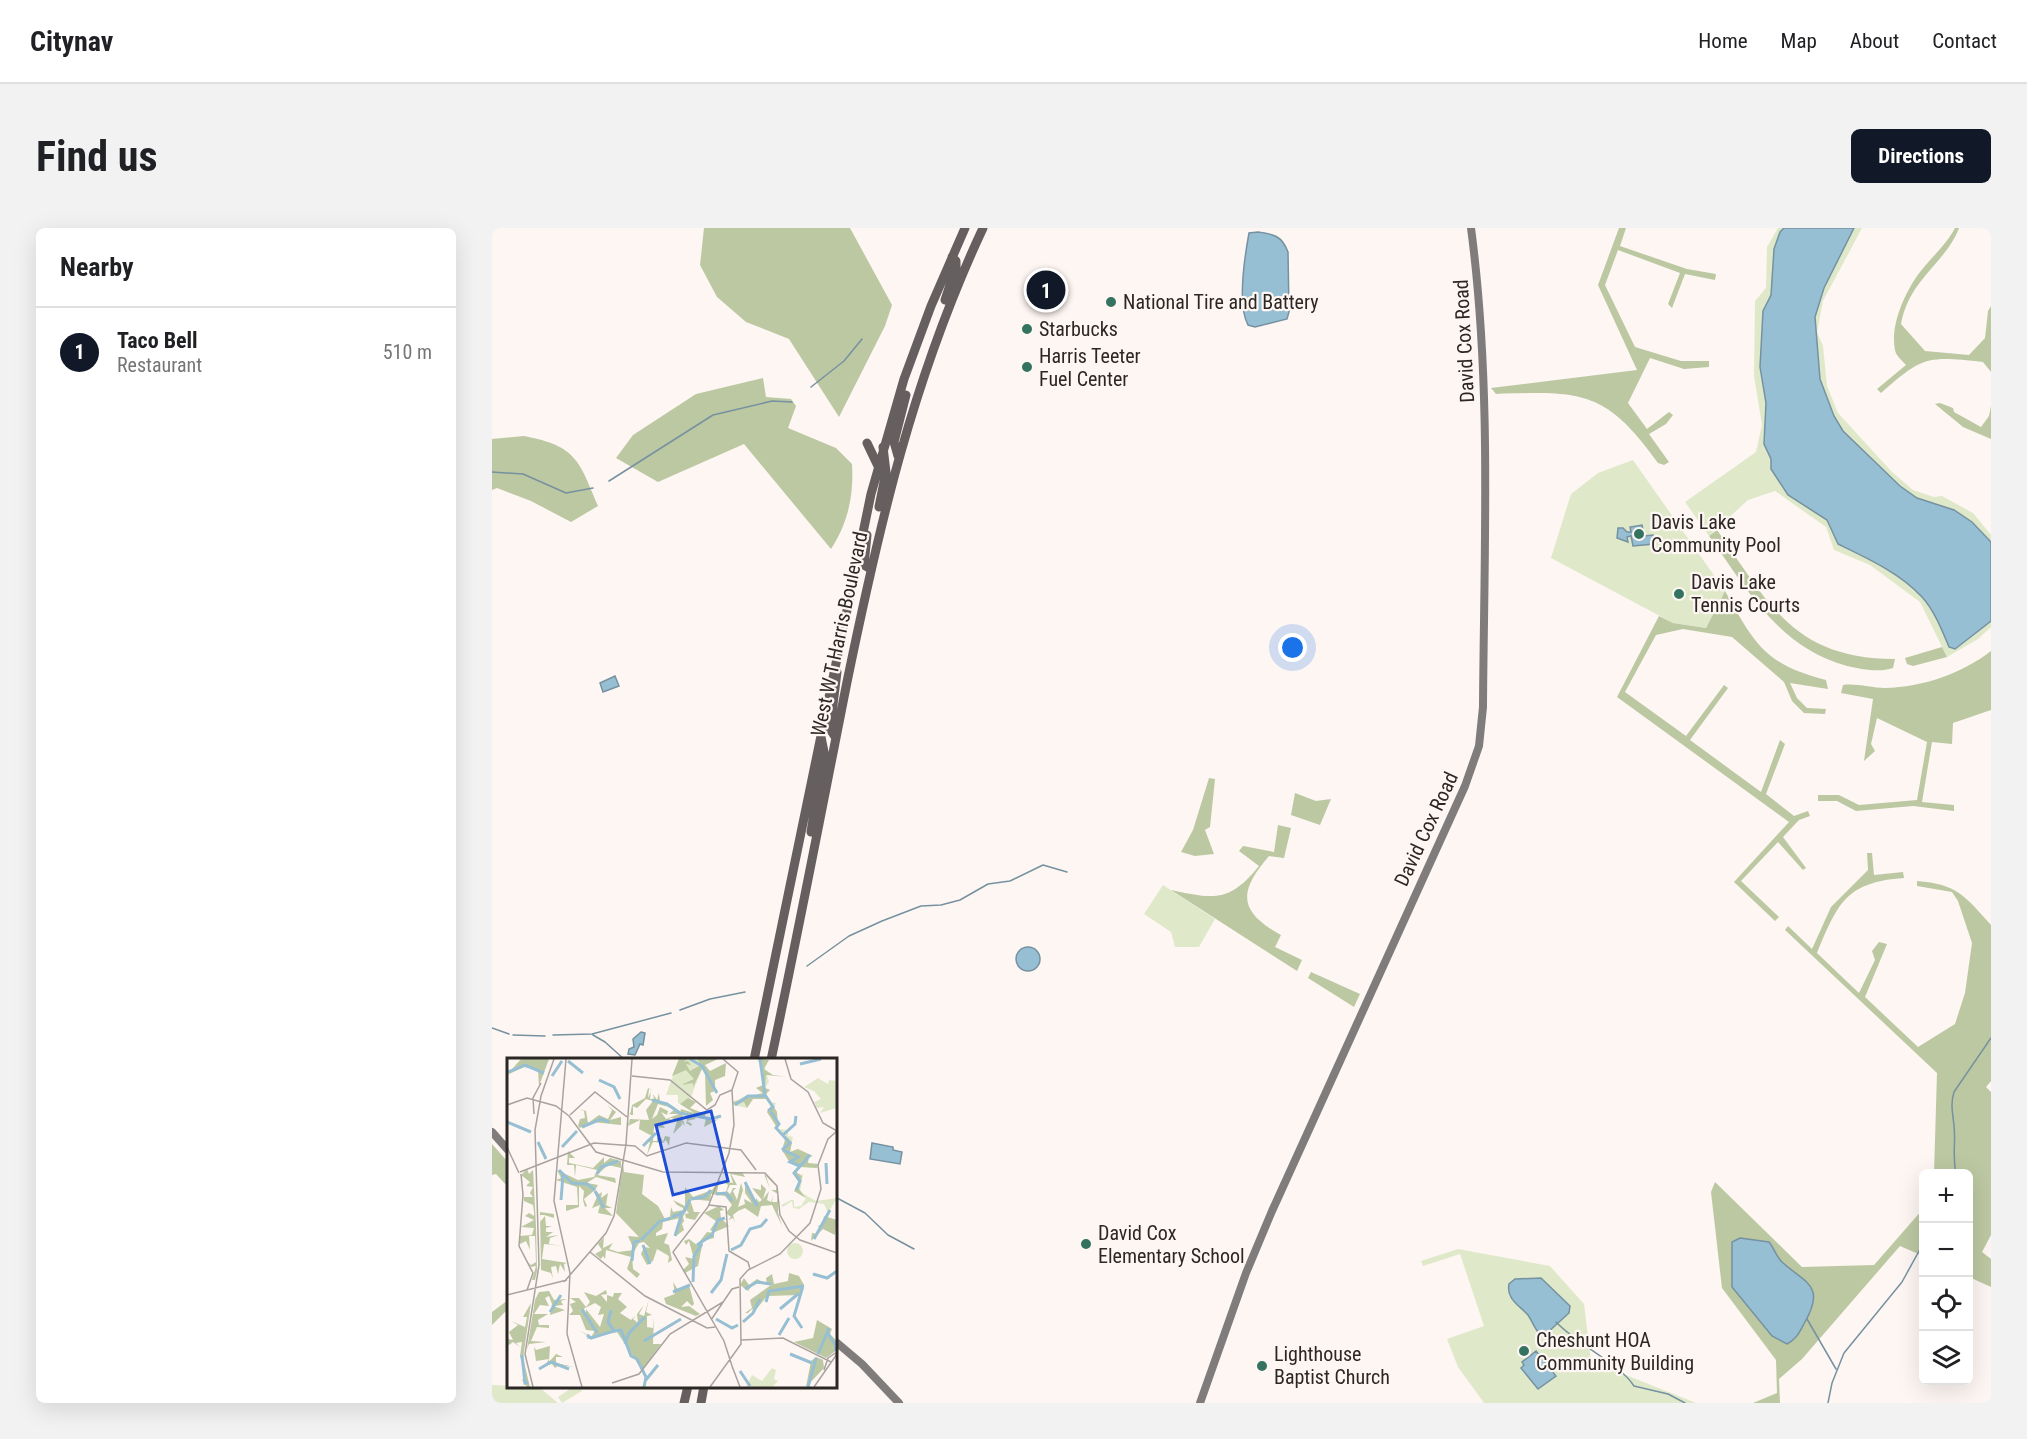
<!DOCTYPE html>
<html lang="en">
<head>
<meta charset="utf-8">
<style>
  :root { --surface:#fff; --page:#f2f2f2; --text:#202124; --muted:#757577; --line:#e0e0e0; --accent:#111827 }
  body { margin:0; font-family:"Roboto Condensed",sans-serif; background:var(--page); color:var(--text) }
  .controls { position:absolute; right:18px; bottom:18px; display:grid; overflow:hidden; border-radius:9px; box-shadow:0 6px 24px #0002 }
  .controls button { width:54px; height:54px; display:grid; place-items:center; padding:0; border:0; border-bottom:2px solid var(--line); background:var(--surface); color:var(--text); font:30px sans-serif }
  .you { position:absolute; left:801px; top:420px; width:21px; height:21px; margin:-15px; border:4px solid #fff; border-radius:50%; background:#1a73e8; box-shadow:0 0 0 9px #1a73e833 }
  .badge { display:grid; place-items:center; width:39px; height:39px; border-radius:50%; background:var(--accent); color:#fff; font-size:20px; font-weight:700 }
  .pin { position:absolute; translate:-50% -50%; border:3px solid #fff; box-shadow:0 2px 6px #0006 }
  .list { margin:0; padding:0; list-style:none }
  h2 { display:flex; justify-content:space-between; align-items:center; height:78px; margin:0; padding:0 24px; font-size:26px }
  h2 small { font-size:20px; font-weight:400; color:var(--muted) }
  .list li { display:grid; grid-template-columns:39px 1fr auto; gap:18px; align-items:center; box-sizing:border-box; height:90px; padding:0 24px; border-top:2px solid var(--line) }
  .list b { display:block; font-size:22px; white-space:nowrap }
  .list p { margin:0; font-size:20px; white-space:nowrap; color:var(--muted) }
  .list em { font-size:20px; font-style:normal; color:var(--muted) }
  .icon { flex:none; width:33px; height:33px; fill:none; stroke:currentColor; stroke-width:2; stroke-linecap:round; stroke-linejoin:round }
  .map { position:relative; flex:none; width:1499px; height:1175px; overflow:hidden; border-radius:9px }
  header { display:flex; align-items:center; gap:36px; box-sizing:border-box; height:84px; padding:0 30px; background:var(--surface); border-bottom:2px solid var(--line) }
  header strong { font-size:28px }
  nav { display:flex; gap:33px; margin-inline-start:auto; font-size:21px }
  .intro { display:flex; align-items:center; justify-content:space-between; box-sizing:border-box; height:144px; padding:0 36px }
  h1 { margin:0; font-size:42px }
  .button { padding:15px 27px; border-radius:9px; background:var(--accent); color:#fff; font-size:21px; font-weight:700 }
  main { display:flex; gap:36px; padding:0 36px }
  aside { flex:1; background:var(--surface); border-radius:9px; box-shadow:0 6px 24px #0002 }
  .map>svg:first-child { display:block }
</style>
</head>
<body>
<header>
<strong>Citynav</strong>
<nav><a>Home</a><a>Map</a><a>About</a><a>Contact</a></nav>
</header>
<div class="intro"><h1>Find us</h1><a class="button">Directions</a></div>
<main>
<aside>
<h2>Nearby<small></small></h2>
<ul class="list">
<li><span class="badge">1</span><div><b>Taco Bell</b><p>Restaurant</p></div><em>510 m</em></li>
</ul>
</aside>
<div class="map">
<svg width="1499" height="1175" viewBox="0 0 1499 1175">
  <rect width="100%" height="100%" fill="#fef6f2"/>
  <path fill="#dfe9ca" d="M1286 0H1370L1331 73 1325 104 1331 118 1335 158 1346 185 1400 244 1421 262 1442 269 1450 268 1481 285 1499 307V399L1486 411 1455 429 1428 374 1378 337 1342 322 1334 299 1283 263 1256 272 1217 308 1193 274 1264 224 1270 197 1262 148 1263 73 1274 60 1275 19Z
    M1141 232 1233 363 1214 400 1181 395 1059 330 1079 266 1106 245Z
    M671 657 723 691 707 719H683L679 704 652 686Z
    M966 1021 1058 1038 1092 1076 1099 1133 1204 1175H992L966 1139 955 1111 992 1098 968 1026 931 1038 929 1033Z
    M0 1157 47 1159 66 1175H0Z
    M81 1159H87L90 1163 70 1175 66 1169Z"/>
  <path fill="#bcc8a2" d="M212 0H358L400 77 393 98 347 189 297 111 254 94 225 69 208 37Z
    M1127 0H1134L1128 18 1195 41 1224 46 1223 52 1193 46 1180 80 1176 76 1188 45 1126 22 1113 57 1143 119 1189 133H1217V139L1192 141 1158 130 1136 175 1155 201 1177 184 1181 187 1174 196 1157 206 1177 234 1172 237 1166 235C1114 162 1089 163 1004 166L999 160 1145 142 1106 57Z
    M1463 0H1467C1454 35 1417 51 1409 96L1433 123 1477 127 1493 110 1496 83 1499 78V144L1491 134C1435 128 1431 128 1389 165L1385 161 1414 137C1410 132 1404 128 1403 122 1398 98 1412 67 1425 48 1437 31 1453 19 1463 0Z
    M271 150 274 169 299 171 304 178 296 200 344 220 360 236C362 267 356 295 339 321L252 216 166 254 124 230 141 207 204 166Z
    M1448 175 1461 180 1462 184 1489 199 1497 188 1499 178V211L1471 199 1443 176Z
    M32 208C85 218 87 233 106 278L79 294 39 273 5 260 0 262V211Z
    M1225 302C1277 376 1302 431 1403 431L1401 440C1387 445 1369 441 1355 438 1287 420 1255 361 1217 308Z
    M1233 363C1263 416 1272 436 1334 452L1336 461 1298 455 1305 470 1315 480 1334 481 1333 486 1312 485 1300 473 1292 454 1240 409 1191 401 1164 407 1133 464 1194 508 1232 457 1236 460 1198 512 1269 564 1288 512 1293 516 1274 566 1302 588 1316 583 1318 588 1307 592 1291 609 1314 640 1311 642 1286 614 1249 653 1287 689 1283 693 1242 654 1297 594 1125 469 1167 388 1181 395 1214 400Z
    M1450 419 1455 429 1421 438 1415 436 1413 430Z
    M1499 423V482L1461 495 1460 516 1440 514 1430 574 1462 577V583L1421 578 1364 583 1345 573H1326V567H1347L1367 577 1425 572 1435 514 1385 490 1379 516 1383 523 1372 533 1381 471 1349 465 1351 457C1364 455 1380 460 1393 460 1431 459 1469 446 1499 423Z
    M717 550 723 551 718 599 713 602 722 626 703 628 689 624 701 602Z
    M803 565 824 573 839 571 828 597 799 587Z
    M786 597 799 600 792 630 777 628C747 663 745 683 789 707L783 719 810 732 805 743 679 662C722 671 737 675 767 638L747 623 751 618 782 624Z
    M1375 625H1380L1382 647 1411 644 1412 650C1354 654 1346 675 1325 725L1367 765 1383 732 1380 723 1387 714 1395 716 1373 769 1426 819 1463 796 1473 765 1480 715 1466 673 1460 664 1425 658V653C1465 656 1473 668 1499 697V853L1494 859 1499 864V1007L1490 1024 1499 1031V1059L1477 1049 1476 946 1442 945 1445 845 1293 702 1296 698 1320 721 1339 679 1376 642Z
    M819 744 868 766 862 779 816 750Z
    M0 916 16 934V959L4 946 0 947Z
    M1223 954 1310 1039 1382 1037 1431 981V1028L1408 1018 1310 1131 1287 1151 1288 1175H1261L1285 1165 1284 1132 1230 1060 1219 964Z
    M16 1072V1081L0 1097V1084Z"/>
  <path fill="#96bfd4" stroke="#7691a0" stroke-width="1.5" d="M1292 0H1362L1332 60 1323 89 1328 151 1342 188 1351 203 1408 258 1425 270 1462 282 1480 294 1499 314V393L1463 421 1457 419C1450 402 1442 382 1430 369 1408 345 1375 330 1346 316L1335 292 1296 267 1279 241V231L1272 216 1274 175 1268 139 1271 83 1279 67 1282 21 1288 4Z
    M766 4C782 6 790 8 796 24L797 84 795 91 763 99 756 97C745 77 753 27 757 5Z
    M1150 297 1152 308 1161 307 1162 316 1141 318 1139 308 1135 309 1136 314 1125 310 1126 300H1131L1135 304H1139L1138 299Z
    M123 448 127 458 111 464 108 455Z
    M524 731a12 12 0 1 1 24 0a12 12 0 1 1-24 0Z
    M149 804 153 805 151 817 148 816 143 827 136 826 137 821 142 819 141 811Z
    M380 915 401 919V922L410 924 408 936 378 931Z
    M1248 1010 1277 1014C1282 1020 1284 1028 1290 1034 1313 1055 1334 1057 1313 1094 1308 1103 1305 1111 1295 1116L1280 1108 1240 1059V1014Z
    M1049 1050 1078 1078 1077 1085 1054 1106 1046 1104C1042 1099 1040 1093 1036 1087 1027 1077 1014 1071 1017 1056L1023 1051Z
    M1044 1123 1064 1148 1046 1161 1029 1140 1032 1137 1030 1134Z"/>
  <g fill="none" stroke-linecap="round" stroke-linejoin="round">
    <path stroke="#7691a0" stroke-width="1.5" d="M319 159 352 133 370 111
      M0 244 31 246 74 265 101 260
      M117 253 221 187 280 173 300 174
      M315 738 357 708 390 693 429 678 449 677 468 672 496 656 518 653 551 637 575 644
      M188 782 218 771 253 764
      M0 800 17 806
      M21 807 53 808
      M61 807 100 806 179 785
      M101 807 113 814 133 832
      M1464 946C1460 925 1464 916 1462 898 1461 885 1458 877 1462 864L1499 810
      M345 970 373 985 396 1007 422 1021
      M1315 1091 1344 1141
      M1064 1094C1087 1118 1127 1135 1142 1158L1176 1166 1193 1175
      M1336 1175 1340 1155 1352 1125 1410 1054 1432 1014"/>
    <path stroke="#817c7c" stroke-width="8" d="M0 904 16 922
      M344 1114 370 1136 407 1175
      M708 1175 754 1045 780 983 973 558 987 518 991 479C992 320 1000 158 979 0"/>
    <path stroke="#665f60" stroke-width="9" d="M453 72 464 39V33L460 29
      M375 215 386 238
      M406 228 402 214 414 167
      M387 279 394 244 391 219
      M375 307 372 337 379 341
      M344 510 338 501 345 444
      M319 604 332 524 329 509
      M262 832 379 266 412 151 439 78 473 0
      M279 832C306 706 330 580 355 454 388 294 421 150 491 0
      M192 1175 196 1158
      M209 1175 212 1158"/>
  </g>
  <g fill="#347360" stroke="#fef6f2" stroke-width="2">
    <circle cx="619" cy="74" r="6"/>
    <circle cx="535" cy="101" r="6"/>
    <circle cx="535" cy="139" r="6"/>
    <circle cx="1147" cy="306" r="6"/>
    <circle cx="1187" cy="366" r="6"/>
    <circle cx="594" cy="1016" r="6"/>
    <circle cx="1032" cy="1123" r="6"/>
    <circle cx="770" cy="1138" r="6"/>
  </g>
  <g text-anchor="middle" stroke-width="4.5" stroke-linejoin="round" paint-order="stroke">
    <g font-size="20" fill="#2a2725" stroke="#fef6f2" text-anchor="start">
      <text x="631" y="81">National Tire and Battery</text>
      <text x="547" y="108">Starbucks</text>
      <text x="547" y="135">Harris Teeter<tspan x="547" dy="23">Fuel Center</tspan></text>
      <text x="1159" y="301">Davis Lake<tspan x="1159" dy="23">Community Pool</tspan></text>
      <text x="1199" y="361">Davis Lake<tspan x="1199" dy="23">Tennis Courts</tspan></text>
      <text x="606" y="1012">David Cox<tspan x="606" dy="23">Elementary School</tspan></text>
      <text x="1044" y="1119">Cheshunt HOA<tspan x="1044" dy="23">Community Building</tspan></text>
      <text x="782" y="1133">Lighthouse<tspan x="782" dy="23">Baptist Church</tspan></text>
    </g>
    <g font-size="20" fill="#2a2725" stroke="#fef6f2">
      <text transform="translate(972 113) rotate(-93)" y="7">David Cox Road</text>
      <text transform="translate(347 406) rotate(-78)" y="7">West W T Harris Boulevard</text>
      <text transform="translate(934 601) rotate(-65)" y="7">David Cox Road</text>
    </g>
  </g>
  <g transform="translate(15 830)">
    <rect width="330" height="330" fill="#fef6f2"/>
    <path d="M172 1H190L198 11 200 17 195 10 180 50 171 45V37H159ZM250 1 262 2 257 7 262 24 258 30 263 32 259 35 263 44 269 45 266 52 270 54 271 71 281 72V78L286 79 283 94 291 91 296 105 311 106 310 110 294 109 289 114 291 118 296 116 293 134 309 143 330 140 321 155 317 146 310 145 302 144 292 151 286 150 285 143 276 149 274 147 284 142H287V149L294 148 299 140 287 133 292 125 286 115 291 109 283 105 281 96 275 94 278 82 260 54 264 48 258 40 247 41 241 38 240 50 227 47 226 44 236 39 255 35 249 30 256 28 257 17H254L256 13ZM311 20 321 26 322 22 330 23V50L313 55 317 49 310 50 307 44 314 41 307 33 297 29ZM280 193a8 8 0 1 1 16 0a8 8 0 1 1-16 0ZM265 310 269 312 267 321 271 323 265 329H239L245 317 255 323Z" fill="#dfe9ca"/>
    <path d="M14 1H42L32 28 31 12 17 9 0 17ZM172 1H180L177 4 181 3 184 7 179 6 183 13 194 7 190 1H211L198 7 203 13 219 5 218 18 208 22V33L203 35 206 42 199 48 198 13 195 11 186 29V25L174 27 187 21 179 12 165 18ZM253 1 262 2 257 11 266 17 280 19 259 17 258 30 263 32 259 36 270 54 271 71 285 84 283 94 291 91 306 98 302 99 301 105 311 106 310 110 294 109 289 114 295 118 292 131 299 140 287 133 292 125 286 115 291 109 283 105 275 92 278 82 260 54 264 48 260 41H246L240 50 237 44 227 47 226 44 256 35 249 30 256 27ZM141 30 147 33 142 31 141 40 144 34 143 41H147L146 36 150 42 152 35 147 33 152 35 153 44 173 55 174 51 187 55 173 46 181 40 189 44 183 50 196 55 199 52 198 59 205 63 212 61 197 69 199 60 189 59 184 68 179 65 180 63 185 66 188 61 180 63 179 54 175 57 178 60H171L176 62 178 68 174 64 175 67 166 76 170 63 165 60H161L164 61 155 66 158 70 147 69 146 83H150V79L154 84V79L156 84 158 78 163 79 162 88 159 82 156 85 146 84 140 97 143 84 139 83 145 78 132 71 133 62 121 68 125 47 138 40ZM139 41 146 43 139 52 142 62 123 61 122 67 123 54 124 57H130H126V48L130 50ZM151 46 168 51 162 56H172L159 61 154 54 160 57 161 53 153 49 150 57 145 61ZM100 47 109 54 103 62 114 59V67L85 64 73 70 71 68 73 61 78 60 77 53 72 51 79 53 81 65 92 57 101 61 105 52ZM61 93 68 100H62V105L86 110 97 99V105L103 100 114 103V110L101 107 90 117 108 120 109 125 89 119 80 125 91 127 88 132 92 136 95 134 94 140 101 135 99 147 105 150H98L106 158 91 155 93 147 85 150 90 139 88 132 77 141 80 148 78 149 76 142 77 133 72 128V149L59 153V147H71L70 129 49 122 54 120 50 112 71 122 87 119 90 112 69 107 68 119 67 107H60ZM116 104 117 114 137 117 135 136 151 148 158 161 163 159 164 149 166 154 176 152V150L170 147 166 142 178 148V129L186 139 205 132 212 122 217 126 212 124 210 134H219L221 127 216 123 226 125 223 115 235 114 238 119 224 116 230 127H223L220 133 223 136 226 130H229L226 133 230 142 234 125 236 132 231 149 238 146 237 141 245 145 238 135V124L248 146 249 140 252 144 255 142 245 130 254 132V126L259 131 256 141 262 133 260 142 264 144 266 138 265 144H270L271 136 264 132H269V128L259 118 263 131 257 116 264 121 269 128 271 137V155L275 168 265 147 254 148 251 159 238 150 231 153 226 157 228 165 226 160 221 162 224 159 219 155 225 147 218 138 204 136 203 143 183 141 187 154H193L188 162 179 160 178 156 182 155 179 152 176 159 177 163 175 166 177 172 169 178 173 160 156 164 155 171 149 175V178L161 175 157 185 162 187 165 202 161 205 162 198 150 191 146 203 140 207 134 196 137 189 143 190 137 184 132 185 125 197 126 211 133 216 130 220 120 211 124 199 99 192 98 201 96 198 94 201 88 196 95 192 91 186 97 179 96 190 106 185 102 191 111 194 127 192 121 178 132 179 109 155ZM20 111 22 116 26 112 29 168 30 213 28 222H25L29 208 24 209 21 204 24 207 29 204 28 178H22L23 192 19 183 13 186V178L25 177 27 170 14 169 27 162 18 158 22 155 27 158V154L26 147 17 143V139H26L23 135 26 129 19 128 23 124 14 117ZM212 148 217 152 213 153 214 160 222 168 208 174 203 172 209 163 197 155ZM33 154 47 156V160L37 157H33V164L38 158 39 168H45L39 170V174H46L39 179 52 177 43 180 42 186 56 188 37 186 35 201 60 205 57 206 58 214 53 206 51 216 49 208 44 209 46 221 44 215 34 212ZM317 158 330 162 328 177 316 171 304 183 305 175 310 176 315 170 310 168 315 167ZM200 174 207 175V180L196 183 191 208 178 215 176 212 182 206 178 199 187 201 182 183 179 187 177 183 182 181 190 187ZM282 215 292 218 297 227 293 237 260 238 248 253 245 251 241 255H238L245 250 243 242 264 227 247 225 241 233 233 227 237 220 242 227 250 221 260 226 259 220 265 216 267 226 281 223ZM166 224 171 232 182 227 187 246 185 248 180 243 174 249 182 248 193 256 189 258 149 242 159 246 157 240 168 236ZM99 232 100 236 94 237 100 244V237L106 239 107 235H115L111 241 120 249 113 255 124 262 129 257 126 261 131 265 130 256 137 247 132 256 137 258 142 241 139 254 145 257 140 258V269L146 270 147 259 146 286H154L135 312 110 274 80 281 81 278 72 272 84 279 88 273 79 272 73 257H62L66 253 63 246 69 244 63 240H72L79 249 83 244 77 234 89 238ZM88 245 94 249 91 257 97 256 93 269 79 251V256L77 251 72 253ZM42 233 47 242 60 241 54 243 56 247 46 248 58 252 43 257 45 246 42 238 38 240 42 248 33 247 27 256H41L31 262 32 267H42V270L30 269 24 283 39 284 22 286 20 291 28 242 32 234ZM24 245 16 300 23 329H20L15 322 18 319 13 298 15 284 9 285 13 289 6 284 2 287 0 286 1 281 6 282 2 274 11 267 4 263 18 269 20 259H16ZM310 262 325 271 323 276 330 283V292L319 300 287 284 306 280ZM43 288 42 304 49 296 56 299H49V305L68 309 52 307 48 310 45 306 38 308 42 301 29 303 27 289 29 292ZM309 299 316 302 317 310 299 329 304 303Z" fill="#bcc8a2" fill-rule="evenodd"/>
    <path fill="none" stroke="#96bfd4" stroke-width="3" d="M183 1 195 8 210 35M253 1 258 37 266 49 261 53M61 3 76 15M293 6 314 1M1 14 18 7 37 15M45 18 55 3M92 22 107 29 113 41M145 42 160 46 173 55 204 61 214 58M228 47 241 38H257M264 54 272 66 269 70 283 85 275 92M0 64 24 74M75 69 94 61 102 64M276 77 288 66 289 58M31 84 39 101M136 88 149 75M55 89 70 73M276 92 291 99 283 104 293 108M319 105 320 126M52 112 65 125 80 126 88 132M90 116 94 109 111 103M238 124 250 148M289 132 293 123 287 115 303 97M88 133 97 150M209 136 219 135 225 143M184 141 197 139 204 132M54 142 56 117M165 159 177 154 183 141M168 178 175 155M307 181 323 152M134 182 153 163 164 160M136 187 143 206M190 187 205 177 211 162 218 160M224 192 234 187 243 171 254 168 260 161M125 203 127 184 133 183M306 216 320 220 330 213M186 224 187 198 195 186M238 231 250 224 264 226M166 234 183 227M204 235 214 222 220 196M259 244 262 233 297 228M75 251 90 275M273 251 291 236M43 254 54 237M209 261 225 270 231 267M236 264 246 255 253 241M295 270 287 258 296 228M107 273 114 272 124 298 130 301 139 319 137 329M320 274 329 288 328 293M80 277 84 280 107 273 101 264 104 252M272 277 282 260M137 283 174 261M118 286 122 275 138 259M283 296 305 305M311 296 322 270M15 297 18 325 21 324M32 311 44 304 62 311M233 313 243 328M138 323 151 307M301 329 309 300"/>
    <path fill="none" stroke="#a9a3a0" stroke-width="1.5" d="M59 1 47 143 63 215 60 276 75 329M216 1 231 14 225 32 227 67 222 95 201 149 166 194 217 283 226 311M278 1 284 21 301 34 316 65 330 73M125 18 163 22 200 52 208 47 213 37 225 32M0 47 20 40 49 48 62 58 89 94 156 114 258 115 270 128 273 157 282 173 293 182 330 195M27 56 26 40 34 25M63 57 88 34 120 59M0 89 12 115M13 114 87 85 128 88 140 98 179 85 234 92 249 112M14 116 16 137 12 188 26 215 20 232M202 147 219 149 222 193 241 204 243 211M83 194 138 238 200 270 208 269M57 224 99 175 107 158 119 86 125 1M0 237 60 222M204 262 225 231 232 229M234 282 276 280 324 304M225 308 233 329M317 312 321 300 330 294M105 325 132 316 163 276 216 244M26 329 18 296 32 207 28 72 34 38 47 1M203 329 234 286 233 221 241 212 273 196 303 165 314 131 311 107 321 81 330 73M307 329 330 296"/>
    <path fill="#1d4ed8" fill-opacity="0.15" stroke="#1d4ed8" stroke-width="3" d="M204 53 221 123 166 137 149 67Z"/>
    <rect width="330" height="330" fill="none" stroke="#2a2725" stroke-width="3"/>
  </g>
</svg>
<div class="controls">
<button>+</button>
<button>−</button>
<button><svg class="icon" aria-label="locate" viewBox="0 0 24 24"><circle cx="12" cy="12" r="6"/><path d="M12 2v4M12 18v4M2 12h4M18 12h4"/></svg></button>
<button><svg class="icon" aria-label="layers" viewBox="0 0 24 24"><path d="M12 4l9 5-9 5-9-5zM3 14l9 5 9-5"/></svg></button>
</div>
<div class="you"></div>
<div class="pin badge" style="left:554px;top:62px">1</div>
</div>
</main>
</body>
</html>
